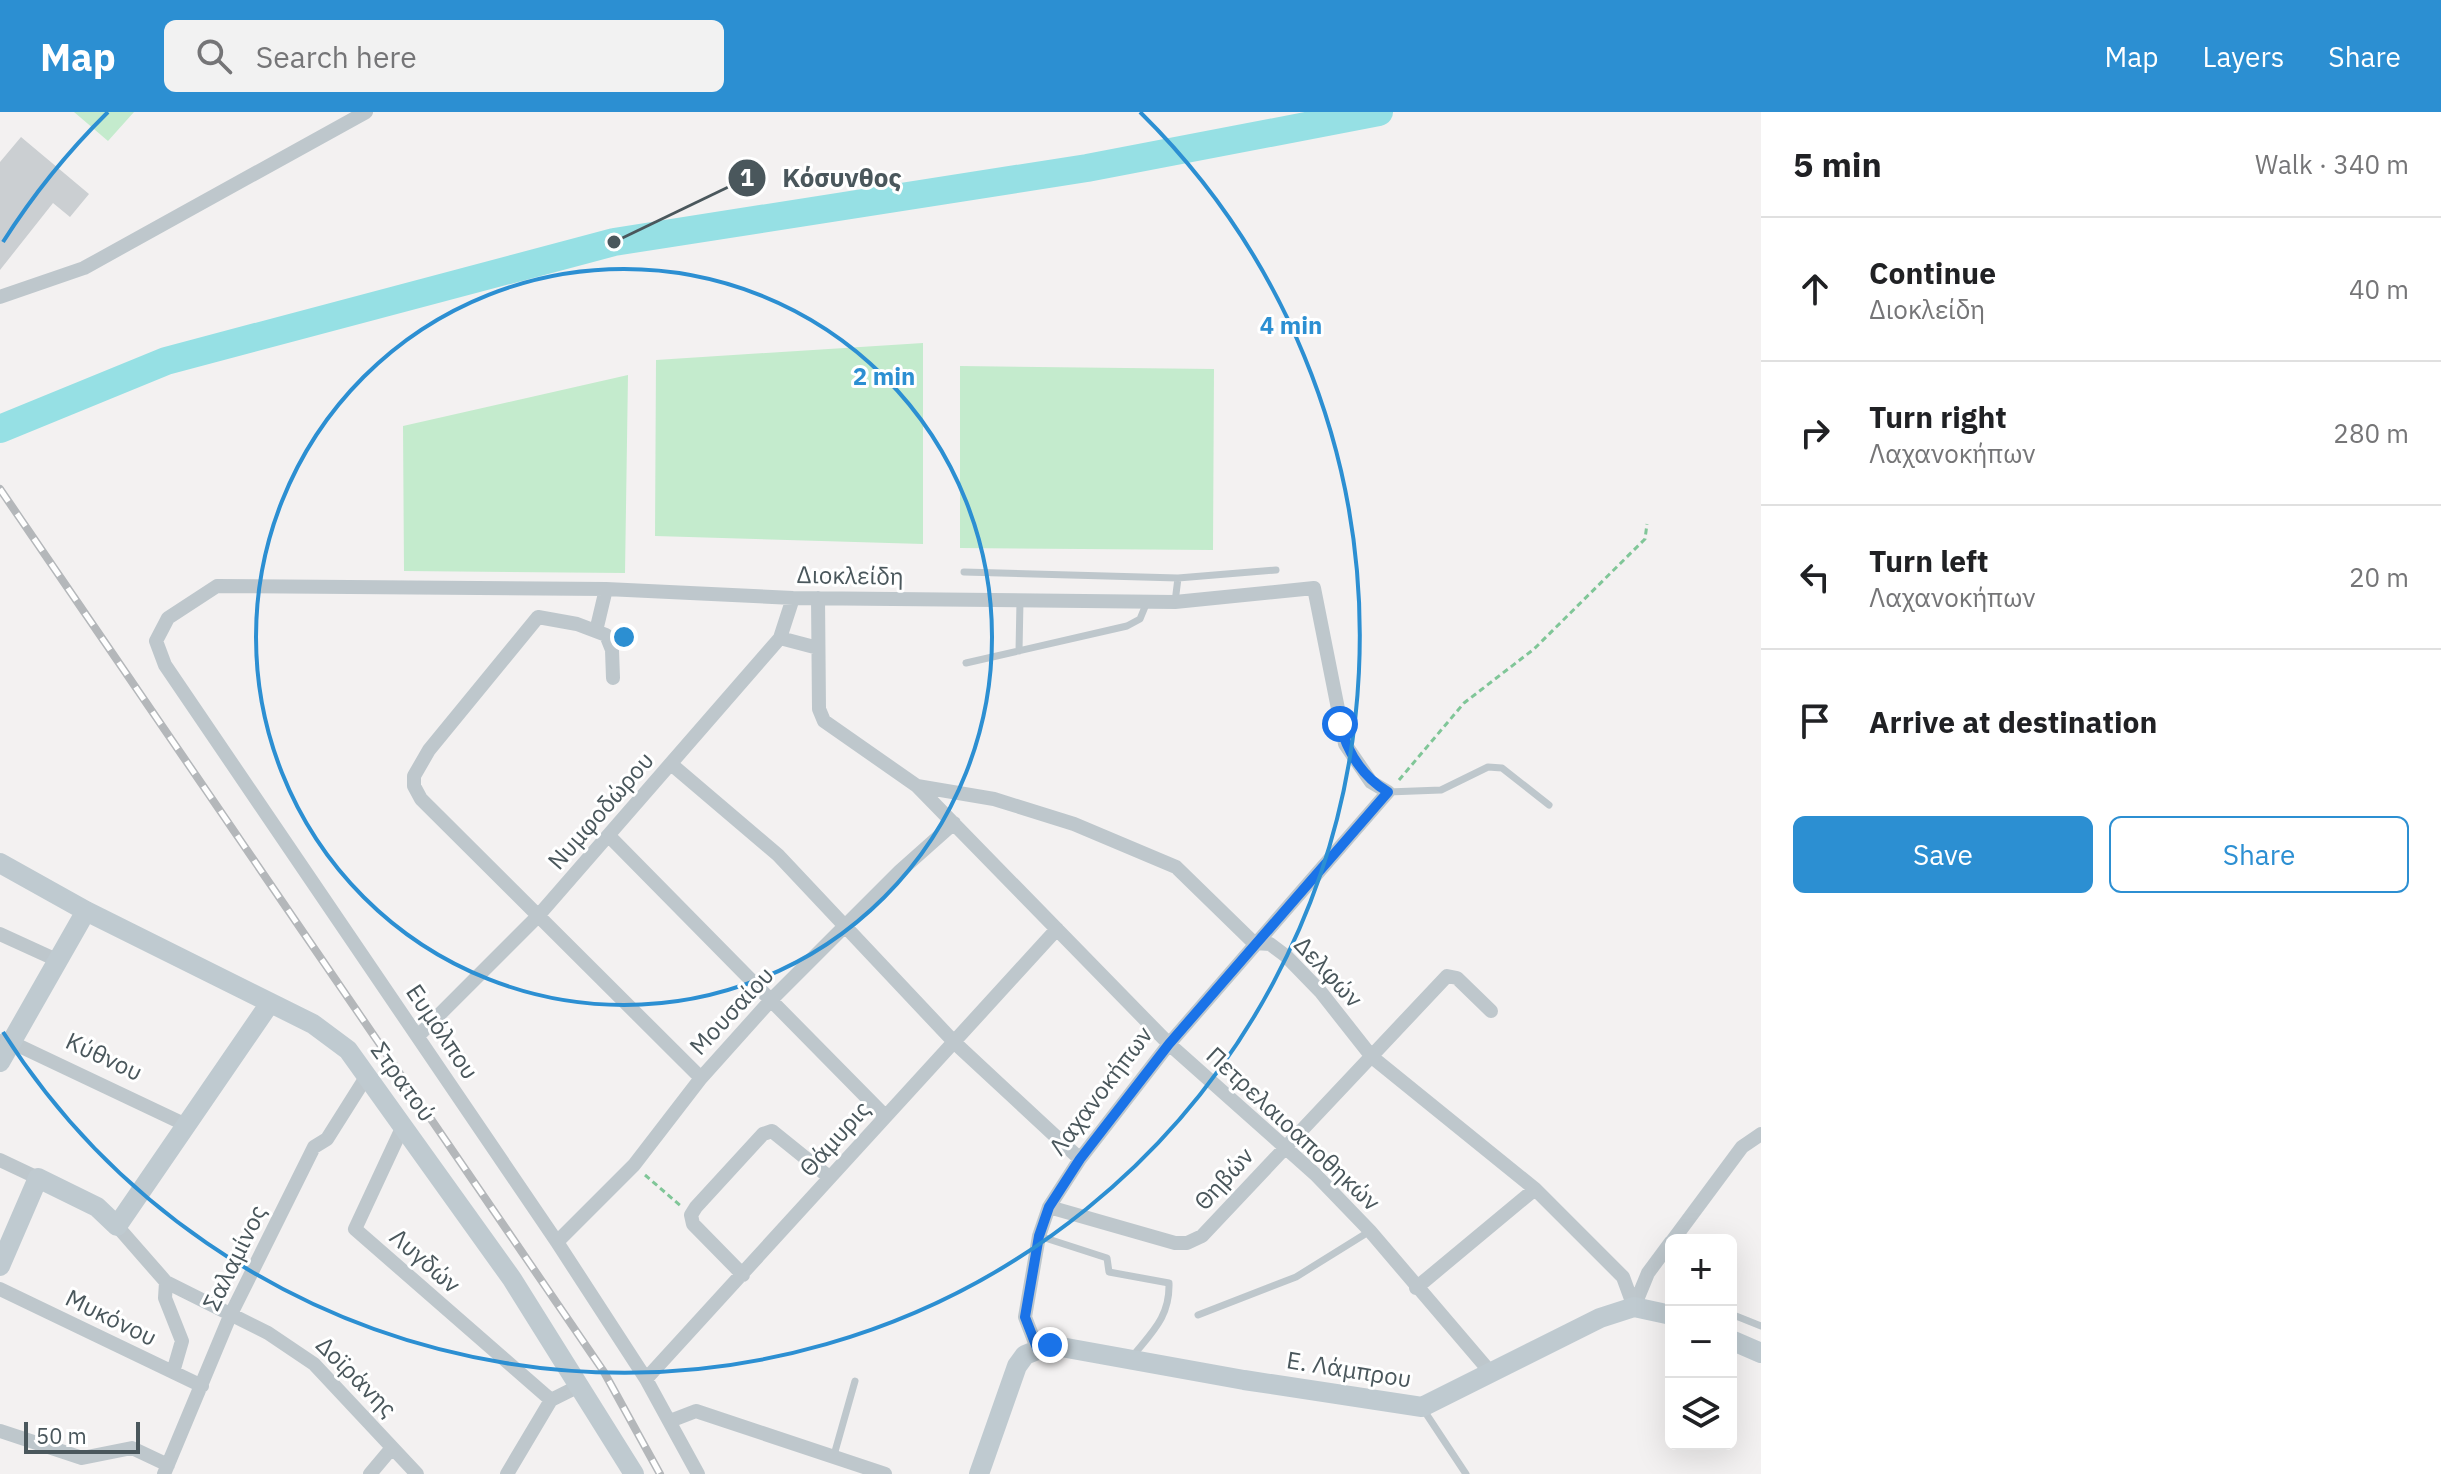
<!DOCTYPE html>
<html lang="en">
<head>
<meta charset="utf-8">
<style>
  :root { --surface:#fff; --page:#f2f2f2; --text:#202124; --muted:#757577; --line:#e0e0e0; --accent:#2c8fd2 }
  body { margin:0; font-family:"IBM Plex Sans",sans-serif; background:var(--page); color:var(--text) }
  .controls { position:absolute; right:24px; bottom:24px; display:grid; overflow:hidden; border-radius:12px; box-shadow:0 8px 32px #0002 }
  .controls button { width:72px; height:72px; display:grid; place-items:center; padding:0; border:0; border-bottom:2px solid var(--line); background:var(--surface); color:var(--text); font:40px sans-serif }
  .scale { position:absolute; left:24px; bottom:20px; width:116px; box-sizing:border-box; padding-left:8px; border:4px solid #4a575c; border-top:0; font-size:22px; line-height:28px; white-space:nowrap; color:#4a575c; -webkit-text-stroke:6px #fff; paint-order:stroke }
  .stop { position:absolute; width:24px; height:24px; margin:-18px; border:6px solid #1a73e8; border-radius:50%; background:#fff }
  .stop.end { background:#1a73e8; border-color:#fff; box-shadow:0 2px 8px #0008 }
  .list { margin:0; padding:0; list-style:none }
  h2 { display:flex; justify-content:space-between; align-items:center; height:104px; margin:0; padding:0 32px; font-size:34px }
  h2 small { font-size:26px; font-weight:400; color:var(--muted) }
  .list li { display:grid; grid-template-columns:52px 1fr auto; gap:24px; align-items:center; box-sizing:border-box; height:144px; padding:0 32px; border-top:2px solid var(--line) }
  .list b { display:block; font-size:30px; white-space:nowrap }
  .list p { margin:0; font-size:26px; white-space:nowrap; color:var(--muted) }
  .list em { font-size:26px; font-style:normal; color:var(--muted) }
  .actions { display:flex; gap:16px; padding:24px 32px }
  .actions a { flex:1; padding:18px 0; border:2px solid var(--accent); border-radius:12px; text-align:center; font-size:28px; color:var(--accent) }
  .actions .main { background:var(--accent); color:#fff }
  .icon { flex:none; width:44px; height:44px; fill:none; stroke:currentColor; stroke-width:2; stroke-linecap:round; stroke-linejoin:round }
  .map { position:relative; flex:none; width:1761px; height:1362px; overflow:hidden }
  header { display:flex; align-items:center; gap:48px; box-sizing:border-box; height:112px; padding:0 40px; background:var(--accent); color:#fff }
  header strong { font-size:38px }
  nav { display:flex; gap:44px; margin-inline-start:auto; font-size:28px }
  .search { width:560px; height:72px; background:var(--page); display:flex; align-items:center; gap:20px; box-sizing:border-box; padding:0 28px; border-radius:12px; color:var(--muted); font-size:30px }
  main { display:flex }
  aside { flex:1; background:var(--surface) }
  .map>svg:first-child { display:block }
</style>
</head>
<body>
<header>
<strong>Map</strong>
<div class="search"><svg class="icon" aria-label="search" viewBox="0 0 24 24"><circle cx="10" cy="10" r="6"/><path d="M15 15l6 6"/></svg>Search here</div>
<nav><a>Map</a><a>Layers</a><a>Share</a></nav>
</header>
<main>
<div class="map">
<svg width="1761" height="1362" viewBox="0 0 1761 1362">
  <rect width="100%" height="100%" fill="#f3f1f1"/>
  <path fill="#c4ebcd" d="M74 0H134L108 29Z
    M923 231V432L655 424 656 248Z
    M960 254 1214 257 1213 438 960 436Z
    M628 263 625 461 404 459 403 314Z"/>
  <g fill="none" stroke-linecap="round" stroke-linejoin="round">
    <path stroke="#96e0e4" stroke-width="28" d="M0 317 166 249 614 130 1087 56 1379 0"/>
  </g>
  <path fill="#cbcfd2" d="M21 25 89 82 70 105 53 91 0 158V50Z"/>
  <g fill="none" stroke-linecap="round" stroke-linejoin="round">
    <path stroke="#80c698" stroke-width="3" stroke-dasharray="6 4" stroke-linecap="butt" d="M1399 668 1464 591 1534 537 1645 427 1647 412
      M645 1063 682 1095"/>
    <path stroke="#bec7cc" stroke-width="7" d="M964 460 1178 466 1276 458
      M1175 490 1178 466
      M1019 539 1020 489
      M966 551 1127 514 1140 507 1147 490
      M1388 680 1441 678 1488 655 1502 656 1549 693
      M1039 1124 1107 1146 1109 1160 1169 1171C1170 1205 1152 1220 1132 1245
      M1731 1202 1761 1214
      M1198 1203 1296 1165 1370 1119
      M1423 1297 1466 1362
      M834 1343 855 1269"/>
    <path stroke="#bec7cc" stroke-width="14" d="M0 185 84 156 366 0
      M818 486 819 597 824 609 917 674 1169 932 1315 1062 1370 1119 1492 1262
      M596 519 606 477
      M780 526 818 536
      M613 566 612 538 606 523 577 512 538 505 429 638 414 664V674L421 687 701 966
      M671 652 778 743 955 931 1080 1047
      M917 674 994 687 1074 712 1176 755 1254 831 1270 832 1286 844 1320 879 1372 945 1535 1077 1623 1165 1634 1195
      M609 724 885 1004
      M0 822 59 849
      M418 924 538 804 780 526 793 486
      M0 929 13 931 184 1012
      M403 1014 355 1117 551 1288
      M0 1048 38 1066
      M1049 1095 1175 1131H1187L1202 1124 1447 864 1457 866 1491 899
      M117 1114 166 1170 268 1221 314 1252 417 1362
      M1673 1128 1742 1035 1761 1022
      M557 1130 634 1053 701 966 771 888 900 759 954 711
      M743 1163 693 1112 691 1103 696 1095 763 1022 772 1019 829 1065
      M166 1170 165 1186 182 1229 173 1260
      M1416 1176 1535 1077
      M0 1177 202 1274
      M1634 1195 1648 1161 1671 1130
      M646 1267 1057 817
      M670 1309 696 1299 885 1362
      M0 1319 82 1346 132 1336 168 1353
      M164 1362 230 1204 314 1035 327 1027 368 962
      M370 1362 391 1337
      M507 1362 551 1288 581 1273
      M698 1362 646 1267 557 1130 165 553 156 529 168 506 217 474 606 477 793 486 1175 490 1314 476 1345 632 1371 670 1388 680 1169 932 1080 1047 1049 1095 1039 1124 1025 1205 1037 1236"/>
    <path stroke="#bfcad0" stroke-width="20" d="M0 751 86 799 313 912 348 938 512 1167 634 1362
      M0 950 86 799
      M0 1154 38 1066 97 1095 117 1114 270 891
      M1731 1228 1761 1241
      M979 1362 1017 1254 1025 1243 1050 1233 1244 1268 1422 1295 1600 1206 1634 1195 1671 1203"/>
    <g stroke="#b4b7ba" stroke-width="8">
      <path id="rail" d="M0 377 604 1260 660 1362"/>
    </g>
    <use href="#rail" stroke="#fff" stroke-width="5" stroke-dasharray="15" stroke-linecap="butt"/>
  </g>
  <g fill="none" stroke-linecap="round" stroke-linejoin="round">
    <path stroke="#1a73e8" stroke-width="10" d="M1050 1233 1037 1236 1025 1205 1039 1124 1049 1095 1080 1047 1169 932 1388 680C1363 665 1347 640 1340 612"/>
  </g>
  <g fill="none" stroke="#2c8fd2" stroke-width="4">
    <circle cx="624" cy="525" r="368"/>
    <path d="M3 130A736 736 0 0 1 108 0M1140 0A736 736 0 1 1 3 920"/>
  </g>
  <g text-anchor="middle" stroke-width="6" stroke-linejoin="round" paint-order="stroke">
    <g font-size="24" fill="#4a575c" stroke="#fff">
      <text transform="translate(850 464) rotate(1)" y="8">Διοκλείδη</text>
      <text transform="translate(601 699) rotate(-49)" y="8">Νυμφοδώρου</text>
      <text transform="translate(1328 860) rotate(47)" y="8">Δελφών</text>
      <text transform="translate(732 899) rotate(-47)" y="8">Μουσαίου</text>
      <text transform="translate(442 920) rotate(56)" y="8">Ευμόλπου</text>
      <text transform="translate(104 945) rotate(25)" y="8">Κύθνου</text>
      <text transform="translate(403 970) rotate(54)" y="8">Στρατού</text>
      <text transform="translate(1101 979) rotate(-53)" y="8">Λαχανοκήπων</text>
      <text transform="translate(1293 1017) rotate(43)" y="8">Πετρελαιοαποθηκών</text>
      <text transform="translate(835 1027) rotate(-48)" y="8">Θάμυρις</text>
      <text transform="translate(1224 1067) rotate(-48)" y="8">Θηβών</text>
      <text transform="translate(235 1146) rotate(-64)" y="8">Σαλαμίνος</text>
      <text transform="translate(425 1149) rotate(41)" y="8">Λυγδών</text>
      <text transform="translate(111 1206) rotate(26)" y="8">Μυκόνου</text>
      <text transform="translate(1349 1258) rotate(9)" y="8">Ε. Λάμπρου</text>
      <text transform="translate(356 1265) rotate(45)" y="8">Δοϊράνης</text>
    </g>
  </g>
  <circle cx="624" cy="525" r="12" fill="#2c8fd2" stroke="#fff" stroke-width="4"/>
  <g font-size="24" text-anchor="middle" font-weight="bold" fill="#2c8fd2" stroke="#fff" stroke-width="6" stroke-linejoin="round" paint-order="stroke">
    <text x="1291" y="222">4 min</text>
    <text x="884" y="273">2 min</text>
  </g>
  <path fill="none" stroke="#4a575c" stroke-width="3" d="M614 130L747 66"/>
  <g fill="#4a575c" stroke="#fff" stroke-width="3">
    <circle cx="614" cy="130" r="8"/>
    <circle cx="747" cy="66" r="20"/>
  </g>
  <g font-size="24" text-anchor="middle" font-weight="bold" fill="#fff">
    <text x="747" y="74">1</text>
  </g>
  <g font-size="26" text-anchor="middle" font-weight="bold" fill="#4a575c" stroke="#fff" stroke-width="6" stroke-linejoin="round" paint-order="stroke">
    <text x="842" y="75">Κόσυνθος</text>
  </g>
</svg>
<div class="controls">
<button>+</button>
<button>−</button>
<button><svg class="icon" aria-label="layers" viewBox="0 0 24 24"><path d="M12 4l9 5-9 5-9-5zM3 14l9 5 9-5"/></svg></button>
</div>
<div class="scale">50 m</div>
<div class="stop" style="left:1340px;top:612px"></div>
<div class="stop end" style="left:1050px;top:1233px"></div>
</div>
<aside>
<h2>5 min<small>Walk · 340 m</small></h2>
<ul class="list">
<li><svg class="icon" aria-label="ahead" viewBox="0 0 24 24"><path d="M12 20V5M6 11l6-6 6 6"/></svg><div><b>Continue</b><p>Διοκλείδη</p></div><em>40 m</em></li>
<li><svg class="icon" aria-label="right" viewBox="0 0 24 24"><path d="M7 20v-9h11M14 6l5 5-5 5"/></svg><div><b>Turn right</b><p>Λαχανοκήπων</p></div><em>280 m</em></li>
<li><svg class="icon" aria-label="left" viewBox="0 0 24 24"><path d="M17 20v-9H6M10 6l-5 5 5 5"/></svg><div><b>Turn left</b><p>Λαχανοκήπων</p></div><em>20 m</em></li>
<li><svg class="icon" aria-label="arrive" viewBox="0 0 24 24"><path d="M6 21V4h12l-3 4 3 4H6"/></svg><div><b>Arrive at destination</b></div></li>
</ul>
<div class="actions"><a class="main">Save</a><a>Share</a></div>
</aside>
</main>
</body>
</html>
